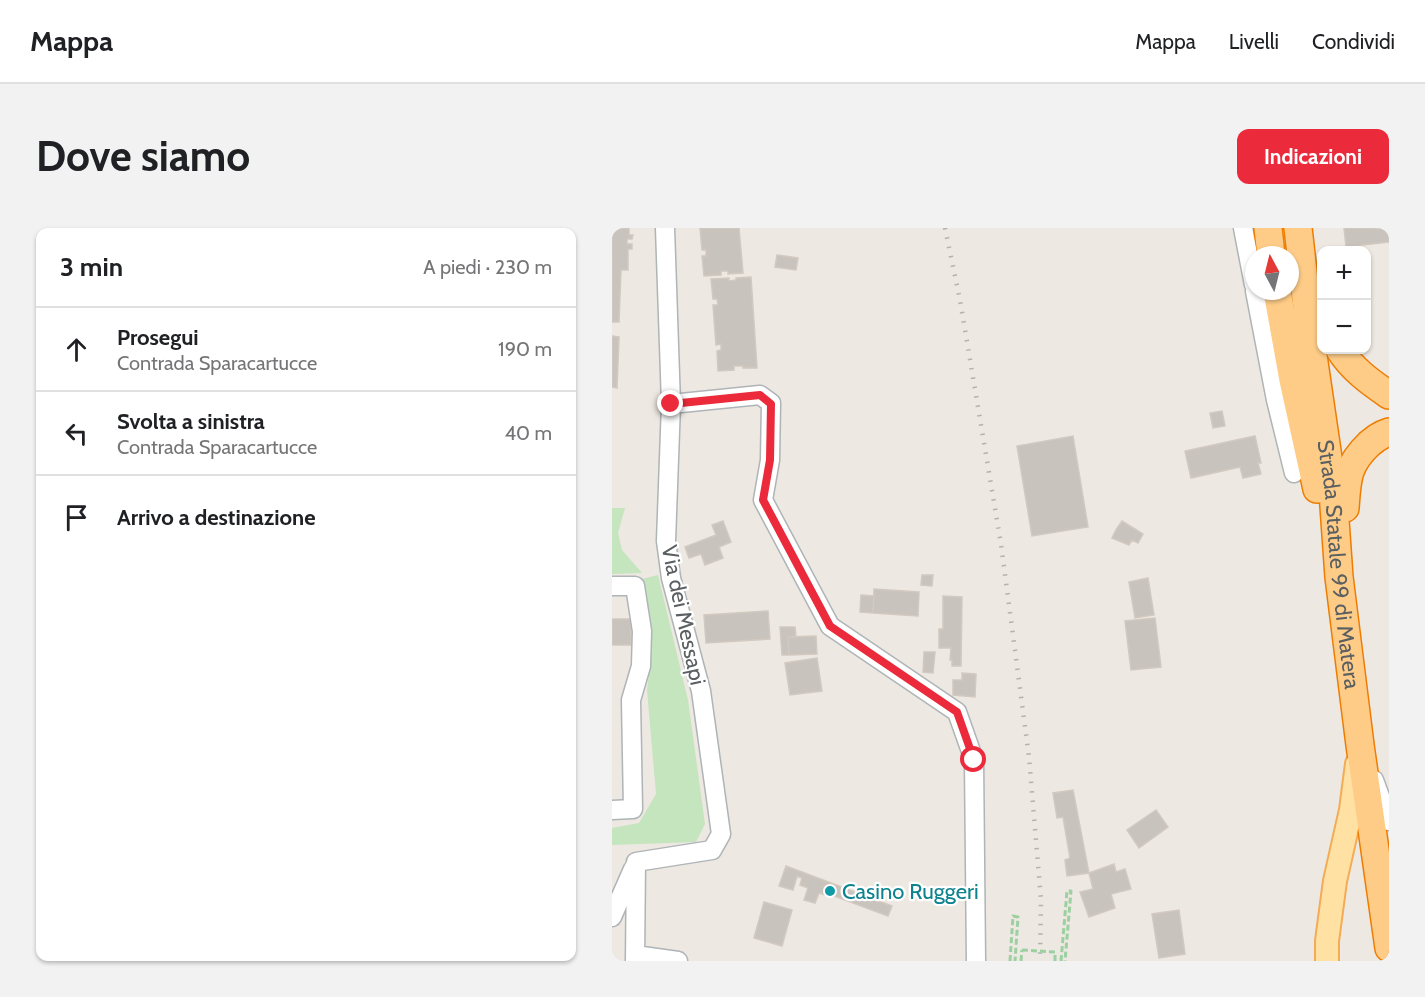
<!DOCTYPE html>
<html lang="it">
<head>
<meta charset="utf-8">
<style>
  :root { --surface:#fff; --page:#f2f2f2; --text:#202124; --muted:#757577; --line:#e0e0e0; --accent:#eb2a3b }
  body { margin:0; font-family:Cabin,sans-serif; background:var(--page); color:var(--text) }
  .controls { position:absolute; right:18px; top:18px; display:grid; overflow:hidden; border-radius:12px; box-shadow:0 2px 4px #0004 }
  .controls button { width:54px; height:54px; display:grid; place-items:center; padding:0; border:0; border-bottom:2px solid var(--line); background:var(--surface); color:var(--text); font:30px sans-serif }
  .compass { position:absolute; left:633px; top:18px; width:54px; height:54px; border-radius:50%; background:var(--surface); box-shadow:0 2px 4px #0004; rotate:353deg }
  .stop { position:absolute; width:18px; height:18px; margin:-14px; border:4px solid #eb2a3b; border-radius:50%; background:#fff }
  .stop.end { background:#eb2a3b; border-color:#fff; box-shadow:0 2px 6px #0008 }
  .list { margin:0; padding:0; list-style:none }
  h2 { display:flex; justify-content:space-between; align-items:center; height:78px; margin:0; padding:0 24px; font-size:26px }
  h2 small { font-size:20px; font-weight:400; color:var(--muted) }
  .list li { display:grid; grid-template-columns:39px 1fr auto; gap:18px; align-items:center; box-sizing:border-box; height:84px; padding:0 24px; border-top:2px solid var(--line) }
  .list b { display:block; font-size:22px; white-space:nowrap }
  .list p { margin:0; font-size:20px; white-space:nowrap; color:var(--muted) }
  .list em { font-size:20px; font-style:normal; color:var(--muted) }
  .icon { flex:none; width:33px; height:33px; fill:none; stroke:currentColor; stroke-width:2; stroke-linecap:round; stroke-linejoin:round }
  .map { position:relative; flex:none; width:777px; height:733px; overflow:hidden; border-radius:12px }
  header { display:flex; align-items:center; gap:36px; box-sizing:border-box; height:84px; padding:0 30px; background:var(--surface); border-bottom:2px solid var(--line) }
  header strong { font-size:28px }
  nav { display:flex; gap:33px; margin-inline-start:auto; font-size:21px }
  .intro { display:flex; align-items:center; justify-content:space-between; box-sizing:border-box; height:144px; padding:0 36px }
  h1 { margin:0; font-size:42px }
  .button { padding:15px 27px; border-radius:12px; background:var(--accent); color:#fff; font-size:21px; font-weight:700 }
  main { display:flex; gap:36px; padding:0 36px }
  aside { flex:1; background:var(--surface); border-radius:12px; box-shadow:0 2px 4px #0004 }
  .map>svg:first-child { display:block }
</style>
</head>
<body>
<header>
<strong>Mappa</strong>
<nav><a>Mappa</a><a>Livelli</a><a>Condividi</a></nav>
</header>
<div class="intro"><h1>Dove siamo</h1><a class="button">Indicazioni</a></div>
<main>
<aside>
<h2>3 min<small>A piedi · 230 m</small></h2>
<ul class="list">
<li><svg class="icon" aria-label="ahead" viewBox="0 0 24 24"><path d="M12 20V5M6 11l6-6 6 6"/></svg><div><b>Prosegui</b><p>Contrada Sparacartucce</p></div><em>190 m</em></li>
<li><svg class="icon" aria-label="left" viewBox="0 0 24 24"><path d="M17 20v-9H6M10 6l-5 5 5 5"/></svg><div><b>Svolta a sinistra</b><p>Contrada Sparacartucce</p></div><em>40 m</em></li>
<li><svg class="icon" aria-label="arrive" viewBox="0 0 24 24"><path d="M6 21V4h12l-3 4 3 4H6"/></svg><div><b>Arrivo a destinazione</b></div></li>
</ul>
</aside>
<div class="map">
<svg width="777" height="733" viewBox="0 0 777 733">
  <rect width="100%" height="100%" fill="#ede8e1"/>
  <path fill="#c4e5bd" d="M0 280H13L6 305 10 322 30 345 0 346Z
    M46 347 76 472 93 596 84 614 0 617V600L27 595 44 566 35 462 40 423 30 351Z"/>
  <path fill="#c8c3bd" stroke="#d2c9c0" stroke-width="1.5" d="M0 0H17V7H21L20 11H15V16H20V21H16V42H9L7 94H0Z
    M88 0H127L131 45 116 46V43H109V47L92 48 90 28H94V22H90Z
    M732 0H763V1L777 0V14L734 19Z
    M165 27 186 30 184 42 163 39Z
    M139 49 145 140H131V138H122V142L106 143 105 123 109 122V116L104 117 101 77H106L105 71H101L99 51 117 50V53L124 52V50Z
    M0 108 7 109 5 160 0 159Z
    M610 183 613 198 601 200 598 185Z
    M461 208 476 299 420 308 405 218Z
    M643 208 649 235H646L649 246 631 250 628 239 579 250 573 223Z
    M111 293 119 314 107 319 111 330 93 337 89 326 77 330 73 319 104 307 100 297Z
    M510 293 531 306 526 315 520 312 517 317 500 310 504 302Z
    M310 347H321L320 358 309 357Z
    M536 350 542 387 523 390 517 354Z
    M262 361 307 364 306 388 261 385Z
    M249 367 262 368 261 385 248 384Z
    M331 368 350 369 349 438H340V432H338L339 420H327V401H331Z
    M156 383 158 411 94 415 92 387Z
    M543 390 549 439 519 442 513 393Z
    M0 391H19V417H0Z
    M168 399H183L184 409H176L177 427H170Z
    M204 408 205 426 177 427 176 409Z
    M312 424H323L321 445 311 444Z
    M205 430 210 463 178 467 173 435Z
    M350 445 364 446 363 469 341 467V452H350Z
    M461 562 477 645 455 648 453 632 458 630 451 589 445 590 441 565Z
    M544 582 556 599 527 620 515 602Z
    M502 636 504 644 513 641 519 661 499 666 503 680 477 689 468 664 481 661 477 645Z
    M174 638 280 678 276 688 217 666 216 668 207 665 203 675 192 672 196 660 188 657 190 650 185 648 181 662 167 658Z
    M152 674 180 682 170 718 142 710Z
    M567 682 573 726 547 730 540 686Z"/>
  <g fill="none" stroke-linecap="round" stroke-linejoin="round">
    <g stroke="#afb4b7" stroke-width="21">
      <path id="minor" d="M631 0 642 57
        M643 63 664 172 682 245
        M59 176 148 167 159 175 158 232 151 272 218 398 345 484 362 532 364 733
        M0 358H23L30 403 29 438 19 472 21 581 0 582
        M762 552 777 593
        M24 634 100 622 109 606 89 463 59 350 54 313 59 176 53 0
        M0 689 21 641
        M23 727 66 733
        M23 733 24 634"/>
    </g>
    <g stroke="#f3ac55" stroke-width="26">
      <path id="major" d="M715 733V713L723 653 739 582 745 536"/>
    </g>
    <g stroke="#ee7c00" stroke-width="30">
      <g id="highway">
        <path d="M656 0 659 27"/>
        <path id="s1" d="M686 0 699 114 721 264 727 349 748 517 777 720"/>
        <path d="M665 63 681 152 705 261"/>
        <path d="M728 122C740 141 758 154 777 167"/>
        <path d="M733 280C735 251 735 237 757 216 764 210 768 207 777 204"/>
      </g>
    </g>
    <path stroke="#9cd0a1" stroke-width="3" stroke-dasharray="6 3" stroke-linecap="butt" d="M398 733 401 688 406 689 403 733
      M409 733 410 722
      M443 733V724
      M449 733 455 663H459L453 733"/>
    <use href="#minor" stroke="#fff" stroke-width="18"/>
    <use href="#major" stroke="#ffe1a4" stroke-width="22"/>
    <use href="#highway" stroke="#fecc87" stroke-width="27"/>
    <path stroke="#b1b2b2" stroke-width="4.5" stroke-dasharray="1.5 8" stroke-linecap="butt" d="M333 0 348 72 389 316 417 529 429 672 428 733"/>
    <path stroke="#9cd0a1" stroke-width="3" stroke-dasharray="6 3" stroke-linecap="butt" d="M410 722 443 724"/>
  </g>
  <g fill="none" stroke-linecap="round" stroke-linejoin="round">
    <path stroke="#eb2a3b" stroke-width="8" d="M59 176 148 167 159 176 158 232 151 272 218 398 345 484 362 532"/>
  </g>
  <circle fill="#0f9aa8" stroke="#fff" stroke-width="2" cx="218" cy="663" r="6"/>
  <g text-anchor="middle" stroke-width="4.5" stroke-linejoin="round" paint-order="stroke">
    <g font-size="22" fill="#5a5f62" stroke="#fff">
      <text dy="8" stroke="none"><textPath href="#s1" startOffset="339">Strada Statale 99 di Matera</textPath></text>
      <text transform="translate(72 387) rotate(78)" y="8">Via dei Messapi</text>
    </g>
    <g font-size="22" fill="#0d838f" stroke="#fff" text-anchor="start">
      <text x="230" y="671">Casino Ruggeri</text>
    </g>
  </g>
</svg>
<div class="controls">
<button>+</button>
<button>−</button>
</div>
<svg class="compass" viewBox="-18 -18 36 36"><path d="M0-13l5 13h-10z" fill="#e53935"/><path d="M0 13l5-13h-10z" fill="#757577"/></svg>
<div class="stop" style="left:362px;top:532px"></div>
<div class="stop end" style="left:59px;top:176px"></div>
</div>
</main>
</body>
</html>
